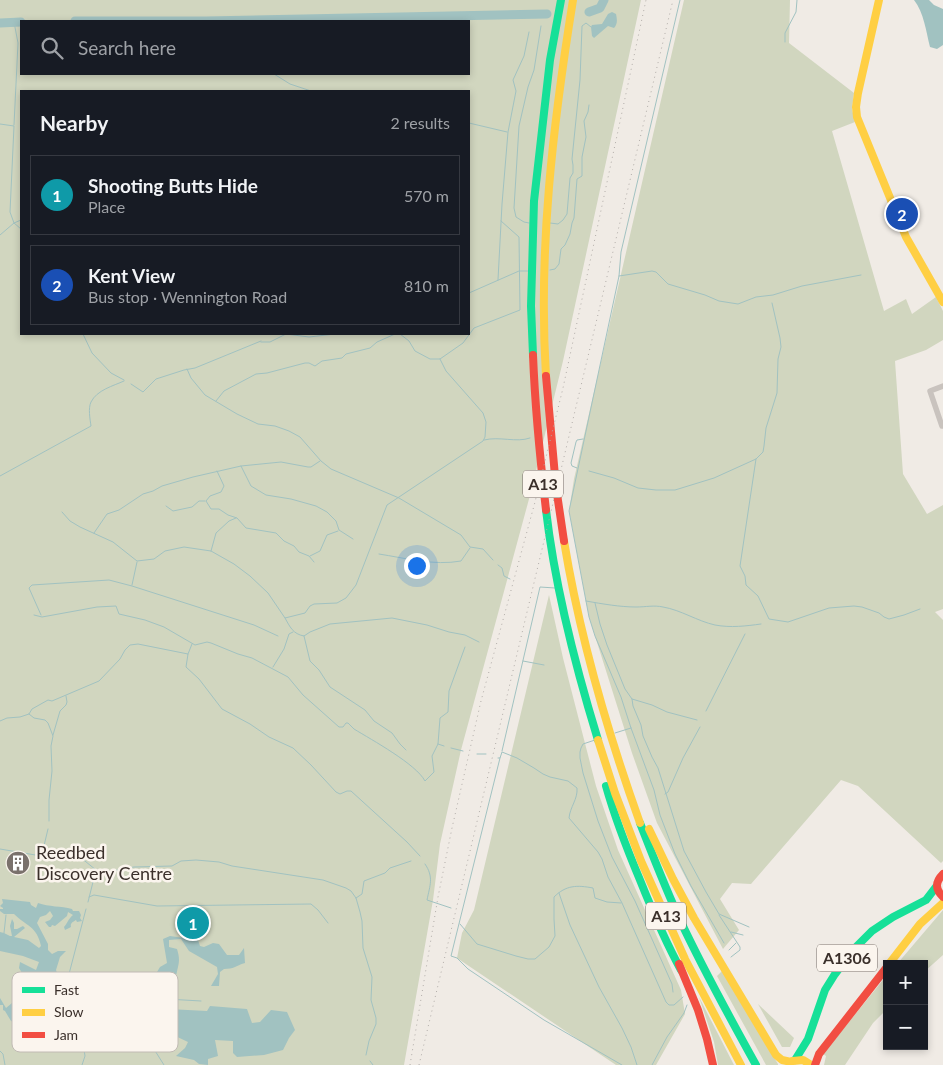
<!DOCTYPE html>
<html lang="en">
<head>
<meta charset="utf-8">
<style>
  :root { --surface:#171b24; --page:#20242c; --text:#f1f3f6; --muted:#9ea1a6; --line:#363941; --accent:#0b8043 }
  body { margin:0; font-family:Lato,sans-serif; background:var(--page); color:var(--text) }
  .controls { position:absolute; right:15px; bottom:15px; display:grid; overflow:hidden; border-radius:0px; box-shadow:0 2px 8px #0003 }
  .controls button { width:45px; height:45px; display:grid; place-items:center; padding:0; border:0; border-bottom:1px solid var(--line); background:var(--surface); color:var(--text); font:25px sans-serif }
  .you { position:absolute; left:416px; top:565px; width:18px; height:18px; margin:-12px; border:4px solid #fff; border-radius:50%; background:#1a73e8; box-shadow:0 0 0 8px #1a73e833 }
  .badge { display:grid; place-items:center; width:32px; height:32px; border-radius:50%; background:var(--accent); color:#fff; font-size:16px; font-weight:700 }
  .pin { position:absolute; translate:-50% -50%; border:2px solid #fff; box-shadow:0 1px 5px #0006 }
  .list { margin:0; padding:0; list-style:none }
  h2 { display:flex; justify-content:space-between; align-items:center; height:65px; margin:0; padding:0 20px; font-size:21px }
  h2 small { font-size:16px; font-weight:400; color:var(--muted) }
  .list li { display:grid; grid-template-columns:32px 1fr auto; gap:15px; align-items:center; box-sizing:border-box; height:80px; margin:0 10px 10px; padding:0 10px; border:1px solid var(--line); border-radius:0px }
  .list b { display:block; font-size:19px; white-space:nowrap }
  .list p { margin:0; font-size:16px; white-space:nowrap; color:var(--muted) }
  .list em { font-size:16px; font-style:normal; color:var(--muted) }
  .icon { flex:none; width:28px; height:28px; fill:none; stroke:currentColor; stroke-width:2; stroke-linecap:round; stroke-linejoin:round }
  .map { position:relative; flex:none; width:943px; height:1065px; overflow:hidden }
  .search { position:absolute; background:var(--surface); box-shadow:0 2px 8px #0003; left:20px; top:20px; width:450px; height:55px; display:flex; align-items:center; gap:12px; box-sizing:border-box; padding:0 18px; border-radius:0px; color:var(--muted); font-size:19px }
  .panel { position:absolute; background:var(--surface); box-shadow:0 2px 8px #0003; left:20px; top:90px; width:450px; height:245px; border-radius:0px }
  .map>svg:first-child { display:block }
</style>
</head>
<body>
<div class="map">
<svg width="943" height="1065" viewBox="0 0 943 1065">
  <rect width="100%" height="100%" fill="#f0ebe5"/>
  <path fill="#d1d6bf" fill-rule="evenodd" d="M0 0H641L563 361 529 499 461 750 440 844 433 900 404 1065H0ZM21 21H469V74H21ZM21 91H469V334H21Z
    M684 0H790L789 43 854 93 852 109 855 122 832 131 884 311 906 299 912 314 936 297 943 311V340L926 350 895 361 903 474 927 514 943 505V609L935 612 943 620V861L941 863 858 786 841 780 751 884 732 883 720 899 739 930 723 949 657 823 632 753 589 617 569 511 574 479Z
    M549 595 563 658 596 786 618 850 681 990 685 1014 656 1065H616L457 958 462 933 474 910Z
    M943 910V955L924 972V964H897Z
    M722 971 778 1064V1065H766L717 976Z
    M887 975V1009L873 1023 845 1065H824L826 1056 823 1054Z
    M699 997 734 1065H718L714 1042Z
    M758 1004 794 1038 790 1047H782Z"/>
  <path fill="#a1c2c1" d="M914 0H929L934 5 943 9V45L937 49 930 47C926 31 924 13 914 0Z
    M612 12 616 14C617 19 618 24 614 28L608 26 594 38 592 36 591 27 592 25 602 24 608 14Z
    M2 899 30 902 31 905 36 908 38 903C49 907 61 906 72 909L73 911H79L81 915 80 918 82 921 77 922 76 920C73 922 70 923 71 927L65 930 64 927C67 924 68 919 73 915L68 912 67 916 55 926 52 925 51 927H49L45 922 50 920 53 916 50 911 46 915 40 917 37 923 48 944V950L52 954 58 951H66L60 957 56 970 60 981 63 984H65L67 987 62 988V994L56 996C60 1003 66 1008 68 1015L74 1016 71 1023H68V1018H63L52 1008H49L46 1006 51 1003V1002L46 1001 45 999 55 998V994L59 991 57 988 52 990 46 989 42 991 39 984H37L36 987 35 986V983L30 990 27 1000 35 1006C33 1012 28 1018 31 1024H27V1022L22 1021 23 1024 19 1025 18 1021H17L16 1023 11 1021 5 1011 3 1010V1005H0V998L6 1008 12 1003 14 998 12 992 19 994 20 1001H24L31 981 22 973 19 968 20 962 36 970 39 962 23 956 0 951V932L4 933 10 936H12L10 926 12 919 14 923V929H17L23 926 25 928 14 937 28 940 39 948 41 946C37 926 26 926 14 914H4L0 911V909H3V908L0 906 3 903Z
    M170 936 198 940 200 946 204 947 213 943 219 944 227 955H239L244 948 245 963C235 966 234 969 224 969L220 972 219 986H211L218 974 217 967 189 951 181 939 169 940V947L177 949C181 962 178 964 176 977L161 981 157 972 160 967 167 963 163 939Z
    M210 1006 247 1009 252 1023 260 1022 271 1010 287 1012 295 1030 289 1038 283 1050 264 1055 237 1057 233 1053V1041L215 1040 218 1056 208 1059V1065L199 1064 194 1060 176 1056 185 1048 188 1042 169 1033 165 1026 169 1019 168 1009 207 1011Z"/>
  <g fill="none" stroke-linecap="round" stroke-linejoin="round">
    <path stroke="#a1c2c1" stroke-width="1" d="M680 0 621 252 619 276 569 511 589 617 595 636 621 697 631 728 654 790 660 815 675 854 691 886 724 943
      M785 42V33L796 12 797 0
      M274 74 290 84 311 91
      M469 123 507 132
      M0 124 14 126 10 212 14 223 21 229
      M14 125 18 43 14 22
      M529 223 524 222 516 217 514 208 519 126 528 87 534 70 541 26
      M550 223 558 224 563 220 567 214 570 178 573 173V165L572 159 580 80 582 26 586 23 591 27
      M0 235 14 223 21 220
      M550 270 555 269 559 264 561 249 565 245 570 234 572 223 574 218 577 179 582 176V157L586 137 584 121 588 112 589 105
      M619 276 652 271 656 272 668 284 705 295 719 301 738 304 756 297 773 295 802 286 861 275
      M498 280 502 204 508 132 516 91 513 80 524 56 529 32
      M469 293 519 271H528
      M83 334 92 353 111 373 124 380
      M261 342H270L286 334 309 337 335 334
      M187 369 191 378 205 395 237 414 258 424 275 426 289 431 300 437 321 461 331 469 399 498 461 535 470 547 483 549 493 560
      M131 384 143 392 156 379 184 370 195 368 261 341
      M216 401 224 391 256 374 267 373 305 363H309L315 366 322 361 342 358 346 354 370 348 377 342 395 334H400L409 341 415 351 430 359H440L463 343 474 328 520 310 519 237 501 221
      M484 440C500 436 516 443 530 438
      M756 459 740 566 745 576 746 585 758 596 769 619 788 622 829 608 854 606 862 607 879 613 884 617 889 619 904 615 920 609
      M241 466 251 486 266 495 291 499 316 506 327 512 336 521 339 530 353 539
      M577 468 572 466 571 463 576 442 577 440 583 439
      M217 471 224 486 221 492 210 496 206 501 211 509H219L228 515 237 518 246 528 276 533 284 541 294 546 299 552 309 556 314 562
      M589 471 614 478 638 488 656 490H675L714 478 756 459 763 452 764 446 766 428 777 393 778 359 781 347 780 338 772 303
      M0 476 91 426C90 419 88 408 91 402 97 390 113 386 124 381
      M166 506 173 511 192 507 199 501H205
      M62 512 70 521 80 527 113 542 137 561 154 559 165 551 184 547 211 551 234 564 250 576 268 593 285 618 305 613 310 606 314 604 337 603 346 598 356 585 387 505 483 441 485 437 486 422 483 413 446 371 440 359
      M94 533 107 514 119 510 143 494 153 491 162 486 193 477 241 466 281 462 308 467H311L320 461
      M211 551 216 533 229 521 236 518
      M379 554C405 558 434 566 461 561L470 548
      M310 556 320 551 327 535 338 531
      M498 565 502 568 504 576 510 579
      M132 585 137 562
      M586 601C603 604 620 607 636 607 646 607 654 605 663 607 681 610 697 621 715 625 731 628 746 626 761 624
      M595 603 600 624 607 645 625 689 632 699 633 706 641 725 643 736 652 757 658 768 684 851 706 892 719 914 749 927
      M34 615 42 617 97 607 116 606 119 614 145 620 164 627 195 645 207 642 211 643 238 654 252 658 288 677 303 695 339 727H343L346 723H348L354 729C372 740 416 764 425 781L434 772 432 756 438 744 440 718 448 712 449 691 465 647
      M41 615 29 588 32 585 109 580 132 586 254 625 278 636
      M285 618C290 627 293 634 304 636L310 632 330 624 392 618 427 625 449 632 465 635 479 642
      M304 636 310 661 319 670 330 687 365 710 374 721 392 733 400 744 406 750
      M188 654 192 644
      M523 661 544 665
      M273 667 284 649 289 634 293 632
      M632 699 652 705 667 712 697 720
      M706 711 745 634
      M29 714 34 718 45 720 48 723 53 736 51 746 52 771 49 800V821
      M0 721 7 718 20 717 29 714 32 709 48 700 52 701 99 681 120 659 125 650 130 645 138 644 188 654 186 667 199 679 222 709 250 724 269 737 293 748 311 765 336 792 340 794 347 791H351L407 842 420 856
      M615 733 631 728
      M53 735 60 711 66 705 67 702 66 696
      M595 740 583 744 581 748 580 752V758L583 773 598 821 612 857 635 901 672 984 673 992
      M438 744 444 746
      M451 748 463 751
      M502 751 540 587 555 588
      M477 754H486
      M498 758H500L502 752 517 758 534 768 543 774 550 777 568 781 577 788C578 799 570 807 569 818L598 852 602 859 608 877 622 903 666 1002 669 1005H674L683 997
      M500 758 451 956 457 958 468 969 544 1020 622 1065
      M665 794 668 792 683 758 700 727
      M0 849 53 858 80 857 96 870 112 871 134 867 172 866 181 861 196 860 219 862 232 866 323 880 346 888 351 891 356 898 360 912 362 921 363 948 372 977 371 1000 376 1018V1024L369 1041 366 1055
      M42 854 48 829
      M425 864C434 877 430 885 427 900L451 908
      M559 893 570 925 599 987 622 1028 631 1047 637 1065
      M89 897 94 895 157 906 311 904 318 910 328 923
      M356 898 362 894 364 881 385 873 390 868 411 861
      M88 902 96 870
      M86 909 69 974 70 978 92 1000 117 1014 147 1038 164 1065
      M719 915 740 947V950L731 957
      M460 924 477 944 516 956 528 959H535L549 947 555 936 554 919V897C566 885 577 885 593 888L595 898 607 902 621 903
      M731 932 743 935
      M4 933 6 915
      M729 950 736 943
      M150 1040 153 1015 145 1000 149 998 201 1001
      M0 1051 3 1054 5 1065
      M370 1061 373 1065
      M82 1065 85 1056 80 1024 83 1014 91 1000
      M652 1065 667 1037 684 1013 687 1005"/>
    <path stroke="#a1c2c1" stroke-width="9" d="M589 12 600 8 604 0
      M75 21H206L547 14
      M0 23 21 22"/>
    <path stroke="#c9c3be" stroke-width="5.5" d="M943 386 930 391 942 426H943"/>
    <path stroke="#16e098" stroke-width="8" d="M533 355 531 306 534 201 550 60 561 0
      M546 510C555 588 575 665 598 740
      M606 786C615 818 627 849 640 880 652 910 665 941 681 970
      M640 823C653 856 666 890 681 922 704 971 730 1018 756 1065
      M795 1060 808 1039 825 990 835 974 852 951 872 931 893 917 926 900 936 887"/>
    <path stroke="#ffcf43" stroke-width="8" d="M879 0 858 93 856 107 857 117 906 237 943 302
      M546 376C538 250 553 124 573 0
      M564 541C580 638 607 731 640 823
      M598 740 615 793 641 861 685 959 741 1065
      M649 829 673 879 694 918 776 1055 782 1060 791 1062
      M889 964 920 924 943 903
      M793 1061 803 1060 811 1065"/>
    <path stroke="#f24e42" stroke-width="8" d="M533 355C535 407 540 458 546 510
      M546 376 556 487 564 541
      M943 874C935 882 935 889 943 897
      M679 964 698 1010 707 1039 713 1065
      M815 1065 819 1054 887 967"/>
    <path stroke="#b1aca8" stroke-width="1" stroke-dasharray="1 4" stroke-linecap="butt" d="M410 1065 438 897 452 828 481 701 535 502 563 388 646 0
      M419 1065 673 0"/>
  </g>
  <defs>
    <g id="building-disc" transform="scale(1.25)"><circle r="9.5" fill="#7a716c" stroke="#fbf5ee"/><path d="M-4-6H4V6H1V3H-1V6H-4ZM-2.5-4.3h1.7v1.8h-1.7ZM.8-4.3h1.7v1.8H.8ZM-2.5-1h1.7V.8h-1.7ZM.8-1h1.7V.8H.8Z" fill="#fff"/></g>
  </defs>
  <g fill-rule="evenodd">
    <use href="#building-disc" x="18" y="863"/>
  </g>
  <g text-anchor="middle" stroke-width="5" stroke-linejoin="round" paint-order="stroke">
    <g fill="#fbf5ee" stroke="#756b66" stroke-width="1">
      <rect x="523" y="470.5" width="40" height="27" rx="4"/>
      <rect x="646" y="902.5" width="40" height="27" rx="4"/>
      <rect x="817" y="944.5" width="60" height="27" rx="4"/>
    </g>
    <g font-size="16" font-weight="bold" fill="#3b302b">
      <text x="543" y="490">A13</text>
      <text x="666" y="922">A13</text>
      <text x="847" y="964">A1306</text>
    </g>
    <g font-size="18" fill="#3b302b" stroke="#fbf5ee" text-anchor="start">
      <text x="36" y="859">Reedbed<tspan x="36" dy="21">Discovery Centre</tspan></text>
    </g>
  </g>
  <rect x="12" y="972" width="166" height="80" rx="8" fill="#fbf5ee" stroke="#c1bab4" stroke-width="1"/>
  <rect x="22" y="987" width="23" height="6" fill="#16e098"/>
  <rect x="22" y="1009" width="23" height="7" fill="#ffcf43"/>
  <rect x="22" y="1032" width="23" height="6" fill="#f24e42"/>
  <g font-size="14" fill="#3b302b">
    <text x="54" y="995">Fast</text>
    <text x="54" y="1017">Slow</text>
    <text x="54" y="1040">Jam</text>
  </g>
</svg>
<div class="controls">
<button>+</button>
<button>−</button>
</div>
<div class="you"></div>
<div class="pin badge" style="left:193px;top:923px;background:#0f9aa8">1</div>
<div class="pin badge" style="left:902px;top:214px;background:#1a4fb4">2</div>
<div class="search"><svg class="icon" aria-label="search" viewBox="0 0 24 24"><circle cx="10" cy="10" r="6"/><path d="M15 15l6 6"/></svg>Search here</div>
<section class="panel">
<h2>Nearby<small>2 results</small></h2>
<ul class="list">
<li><span class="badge" style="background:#0f9aa8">1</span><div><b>Shooting Butts Hide</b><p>Place</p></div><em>570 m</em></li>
<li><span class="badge" style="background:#1a4fb4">2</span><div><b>Kent View</b><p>Bus stop · Wennington Road</p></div><em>810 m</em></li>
</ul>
</section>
</div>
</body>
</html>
